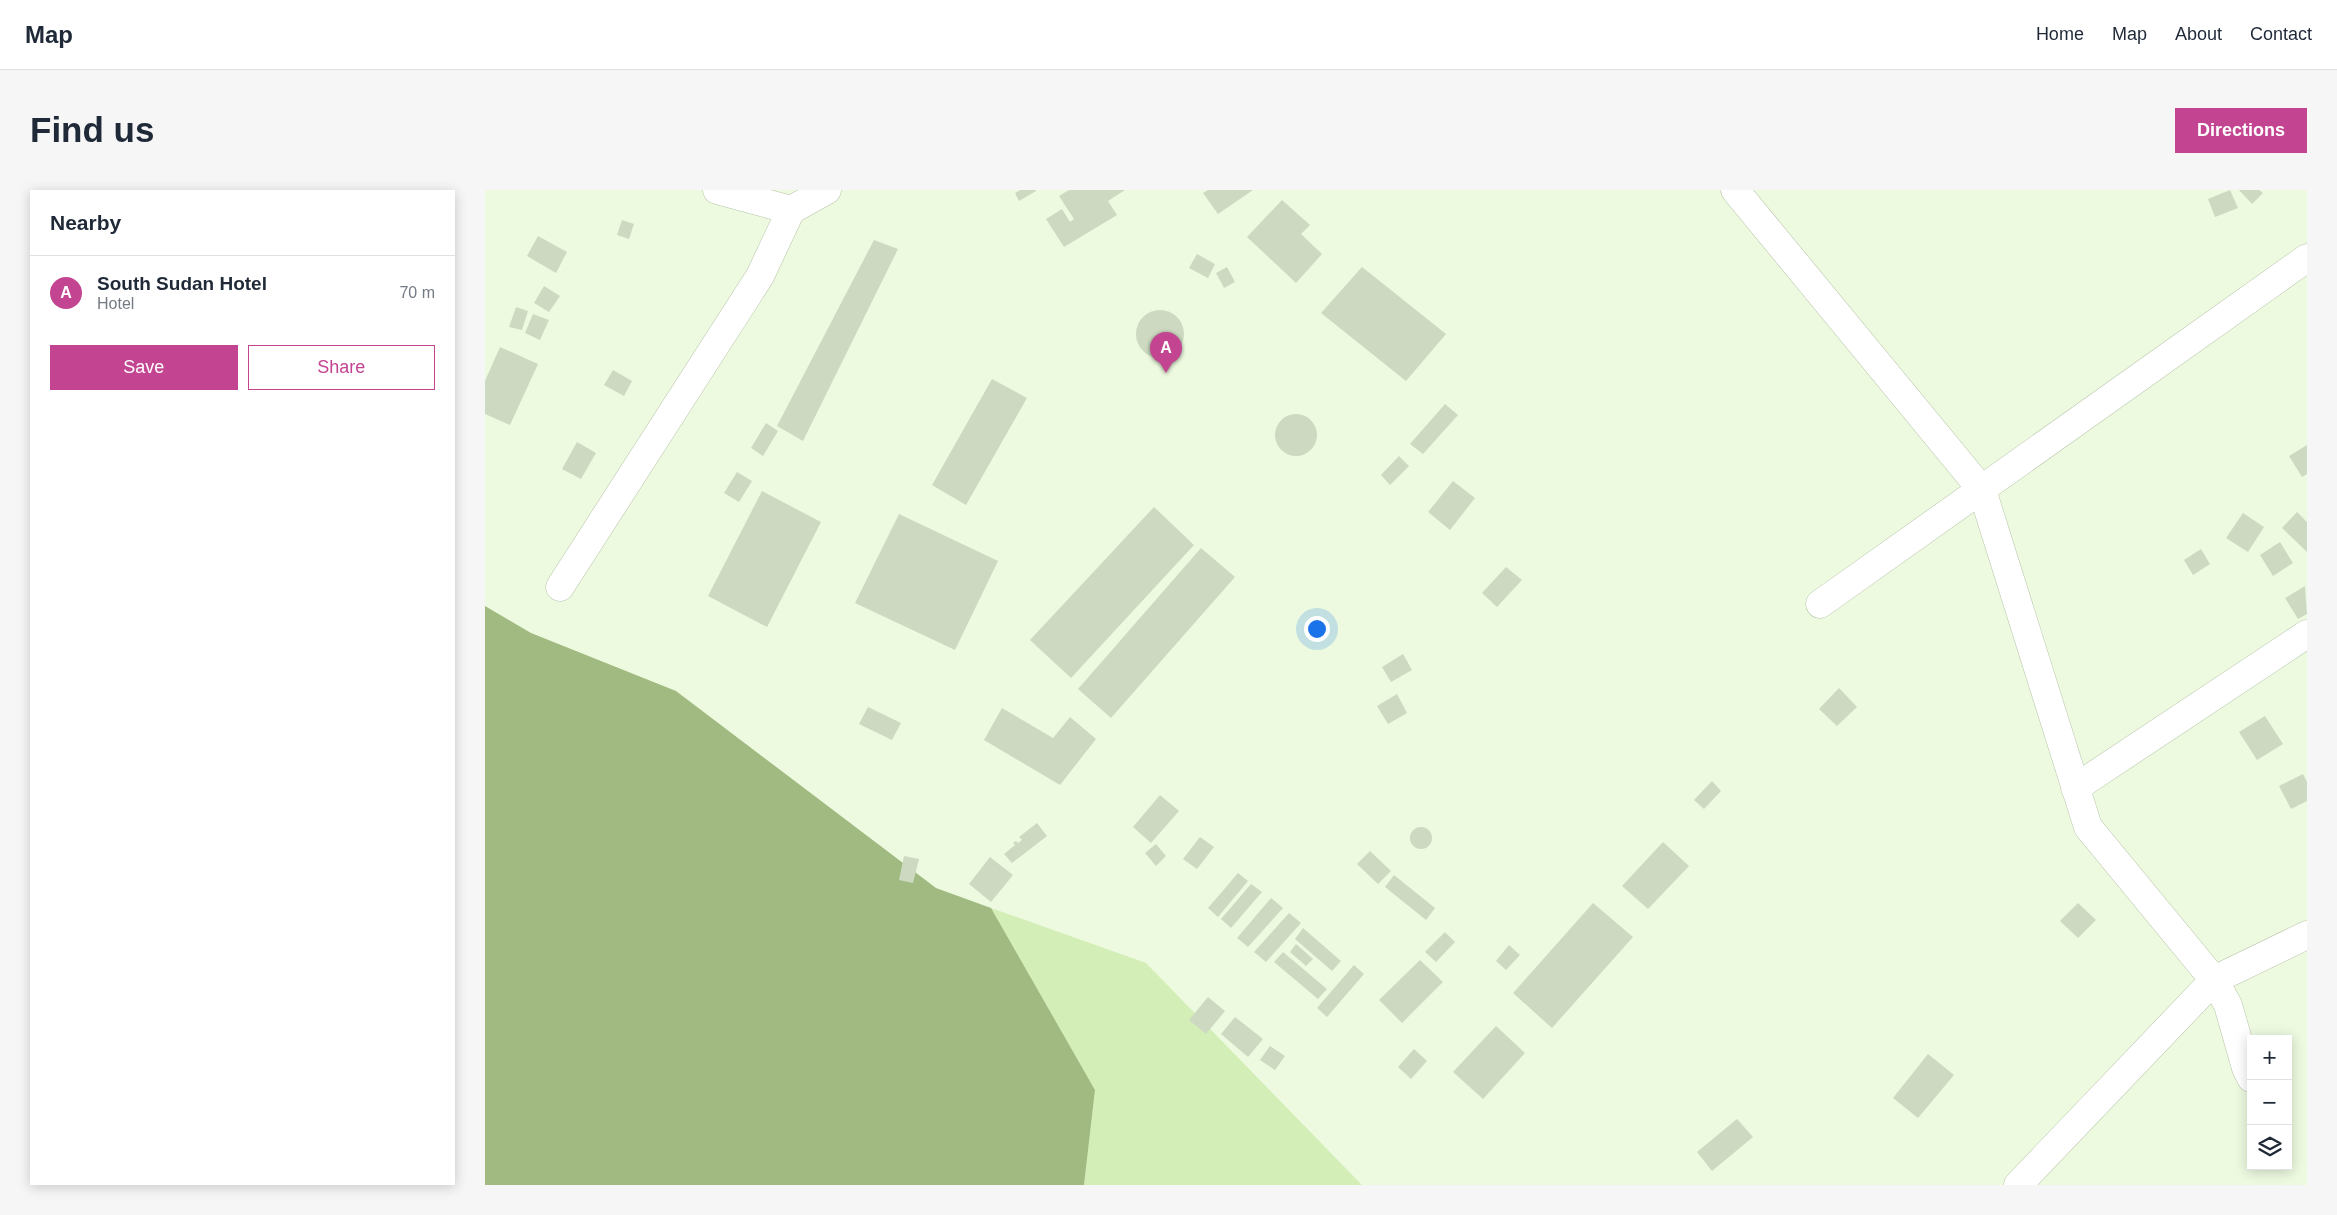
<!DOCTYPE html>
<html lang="en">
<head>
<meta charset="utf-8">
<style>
  :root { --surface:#fff; --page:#f6f6f7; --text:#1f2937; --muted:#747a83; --line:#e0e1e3; --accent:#c34491 }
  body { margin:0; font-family:Arial,sans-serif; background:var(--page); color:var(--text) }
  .controls { position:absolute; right:15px; bottom:15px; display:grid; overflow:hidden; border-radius:0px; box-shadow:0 2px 12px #0003 }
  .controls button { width:45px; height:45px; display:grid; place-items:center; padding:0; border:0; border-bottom:1px solid var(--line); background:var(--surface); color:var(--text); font:25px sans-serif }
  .you { position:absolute; left:831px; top:438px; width:18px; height:18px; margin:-12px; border:4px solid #fff; border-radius:50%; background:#1a73e8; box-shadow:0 0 0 8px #1a73e833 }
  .badge { display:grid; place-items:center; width:32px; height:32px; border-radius:50%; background:var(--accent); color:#fff; font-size:16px; font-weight:700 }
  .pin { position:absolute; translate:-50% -41px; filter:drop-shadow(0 1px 2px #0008) }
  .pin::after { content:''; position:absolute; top:26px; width:18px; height:15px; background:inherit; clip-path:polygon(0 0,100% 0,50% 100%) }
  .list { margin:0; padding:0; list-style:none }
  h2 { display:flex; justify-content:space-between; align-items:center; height:65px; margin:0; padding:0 20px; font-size:21px }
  h2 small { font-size:16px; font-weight:400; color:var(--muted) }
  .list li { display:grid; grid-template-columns:32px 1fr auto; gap:15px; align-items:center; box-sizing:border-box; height:75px; padding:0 20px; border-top:1px solid var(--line) }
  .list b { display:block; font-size:19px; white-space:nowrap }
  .list p { margin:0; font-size:16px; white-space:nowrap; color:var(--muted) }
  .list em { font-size:16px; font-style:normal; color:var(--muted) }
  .actions { display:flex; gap:10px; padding:15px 20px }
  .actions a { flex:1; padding:11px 0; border:1px solid var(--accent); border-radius:0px; text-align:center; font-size:18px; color:var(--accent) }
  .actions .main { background:var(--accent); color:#fff }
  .icon { flex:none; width:28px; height:28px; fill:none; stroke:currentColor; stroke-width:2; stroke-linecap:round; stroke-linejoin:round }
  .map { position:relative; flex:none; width:1822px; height:995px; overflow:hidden; border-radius:0px }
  header { display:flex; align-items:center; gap:30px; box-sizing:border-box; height:70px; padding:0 25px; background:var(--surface); border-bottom:1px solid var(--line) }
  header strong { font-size:24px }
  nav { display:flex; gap:28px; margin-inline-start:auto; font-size:18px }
  .intro { display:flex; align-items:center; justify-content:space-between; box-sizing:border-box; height:120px; padding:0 30px }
  h1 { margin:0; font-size:35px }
  .button { padding:12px 22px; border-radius:0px; background:var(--accent); color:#fff; font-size:18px; font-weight:700 }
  main { display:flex; gap:30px; padding:0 30px }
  aside { flex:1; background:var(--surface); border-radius:0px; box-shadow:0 2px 12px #0003 }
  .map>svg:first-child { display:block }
</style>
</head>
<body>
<header>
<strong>Map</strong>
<nav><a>Home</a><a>Map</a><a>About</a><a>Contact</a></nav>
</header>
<div class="intro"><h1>Find us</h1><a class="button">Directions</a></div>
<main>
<aside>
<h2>Nearby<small></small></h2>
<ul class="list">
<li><span class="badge">A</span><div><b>South Sudan Hotel</b><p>Hotel</p></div><em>70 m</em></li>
</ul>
<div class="actions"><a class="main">Save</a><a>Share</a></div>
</aside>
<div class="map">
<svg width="1822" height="995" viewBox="0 0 1822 995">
  <rect width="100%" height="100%" fill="#edfae0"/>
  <path fill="#d3eeb6" d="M506 718 661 773 877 995H599L610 900Z"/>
  <path fill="#a0ba81" d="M0 416 46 443 191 501 451 698 506 718 610 900 599 995H0Z"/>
  <path fill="#cdd9c0" d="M535 0H551V1L534 11 530 3Z
    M584 0H640L623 11 632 25 579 57 561 29 577 19 585 32 589 29 574 6Z
    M723 0H768L733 24 718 3Z
    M1745 0 1753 18 1730 27 1723 9Z
    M1754 0H1774L1778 3 1767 14Z
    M797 10 825 35 816 44 837 64 811 93 762 47Z
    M137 30 149 34 144 49 132 45Z
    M53 46 82 62 71 83 42 66Z
    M389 50 413 59 318 251 292 236Z
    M712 64 730 74 723 88 704 78Z
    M742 77 750 92 739 98 731 83Z
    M877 77 961 144 921 191 836 123Z
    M59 96 75 106 64 122 49 113Z
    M31 117 43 121 37 140 24 137Z
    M651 144a24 24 0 1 1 48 0a24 24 0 1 1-48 0Z
    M48 124 64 130 55 150 40 143Z
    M15 157 53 174 25 235 0 224V191Z
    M128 180 147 191 139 206 119 195Z
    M507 189 542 208 481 315 447 295Z
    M960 214 973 225 938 264 925 254Z
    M790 245a21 21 0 1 1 42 0a21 21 0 1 1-42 0Z
    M281 233 293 241 278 266 266 258Z
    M92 252 111 263 96 289 77 279Z
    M1822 255V284L1817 287 1804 266Z
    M914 266 924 276 905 295 896 285Z
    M252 282 267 291 254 312 239 303Z
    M968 291 990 308 965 340 943 322Z
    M277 301 336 332 282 437 223 406Z
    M669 317 709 355 586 488 545 450Z
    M1812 322 1822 332V362L1797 338Z
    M1758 323 1779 337 1763 362 1741 348Z
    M414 324 513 371 470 460 370 413Z
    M1795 352 1808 373 1788 386 1775 365Z
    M716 358 750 387 626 528 593 499Z
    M1716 359 1725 374 1708 385 1699 370Z
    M1021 377 1037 390 1012 417 997 403Z
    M1820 396 1822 424 1813 429 1800 408Z
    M918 464 927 480 906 492 897 477Z
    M1354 498 1372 517 1352 536 1334 519Z
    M912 504 922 523 903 534 892 516Z
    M383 517 416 533 407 550 374 534Z
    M517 518 568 548 585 527 611 549 575 595 499 550Z
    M1780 526 1798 554 1772 570 1754 542Z
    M1818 584 1822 592V611L1806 619 1794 596Z
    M1227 591 1236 601 1219 619 1209 610Z
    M675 605 694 621 666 653 648 637Z
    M552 633 562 646 527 673 519 664 530 655 528 653 531 651 533 653 537 650 534 647Z
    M925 648a11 11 0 1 1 22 0a11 11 0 1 1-22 0Z
    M715 647 729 657 712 679 698 669Z
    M1178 652 1204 676 1163 719 1137 696Z
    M671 654 681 666 671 676 660 663Z
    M885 661 906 681 893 694 872 674Z
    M419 666 434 669 428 693 414 690Z
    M505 667 528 685 506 712 484 694Z
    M753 683 763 691 733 727 723 718Z
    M909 685 950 718 941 730 900 697Z
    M766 694 777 702 746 738 736 729Z
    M786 708 798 718 763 757 752 748Z
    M1108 713 1148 747 1067 838 1028 803Z
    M1593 713 1611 730 1593 748 1575 731Z
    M804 723 816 733 781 772 769 762Z
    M818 738 856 771 847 781 810 749Z
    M960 742 970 752 951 772 940 762Z
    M811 754 828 769 821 776 805 762Z
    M1024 755 1035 765 1021 780 1011 771Z
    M798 762 842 799 833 809 789 772Z
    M935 770 958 792 917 833 894 810Z
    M869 775 879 784 842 827 832 818Z
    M723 807 740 821 721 844 704 830Z
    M750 827 778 849 763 867 736 844Z
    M1011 836 1040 863 998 909 968 882Z
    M785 856 800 866 790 880 775 870Z
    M929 859 942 871 926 889 913 877Z
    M1443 864 1469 885 1433 928 1408 908Z
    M1252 929 1268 947 1227 981 1212 962Z"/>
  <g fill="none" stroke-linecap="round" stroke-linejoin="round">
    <g stroke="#b7c4aa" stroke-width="29">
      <path id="minor" d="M232 0 306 20
        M1250 0 1497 300 1603 637 1729 790 1743 815 1761 878 1766 888
        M75 397 275 86 306 20 342 0
        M1335 414 1822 68
        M1590 598 1822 444
        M1533 995 1729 790 1822 745"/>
    </g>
    <use href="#minor" stroke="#fff" stroke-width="28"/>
  </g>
</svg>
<div class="controls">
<button>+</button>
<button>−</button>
<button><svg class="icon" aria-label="layers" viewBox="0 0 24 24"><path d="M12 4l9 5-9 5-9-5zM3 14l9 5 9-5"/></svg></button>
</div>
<div class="you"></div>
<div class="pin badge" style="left:681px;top:183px">A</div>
</div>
</main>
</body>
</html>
